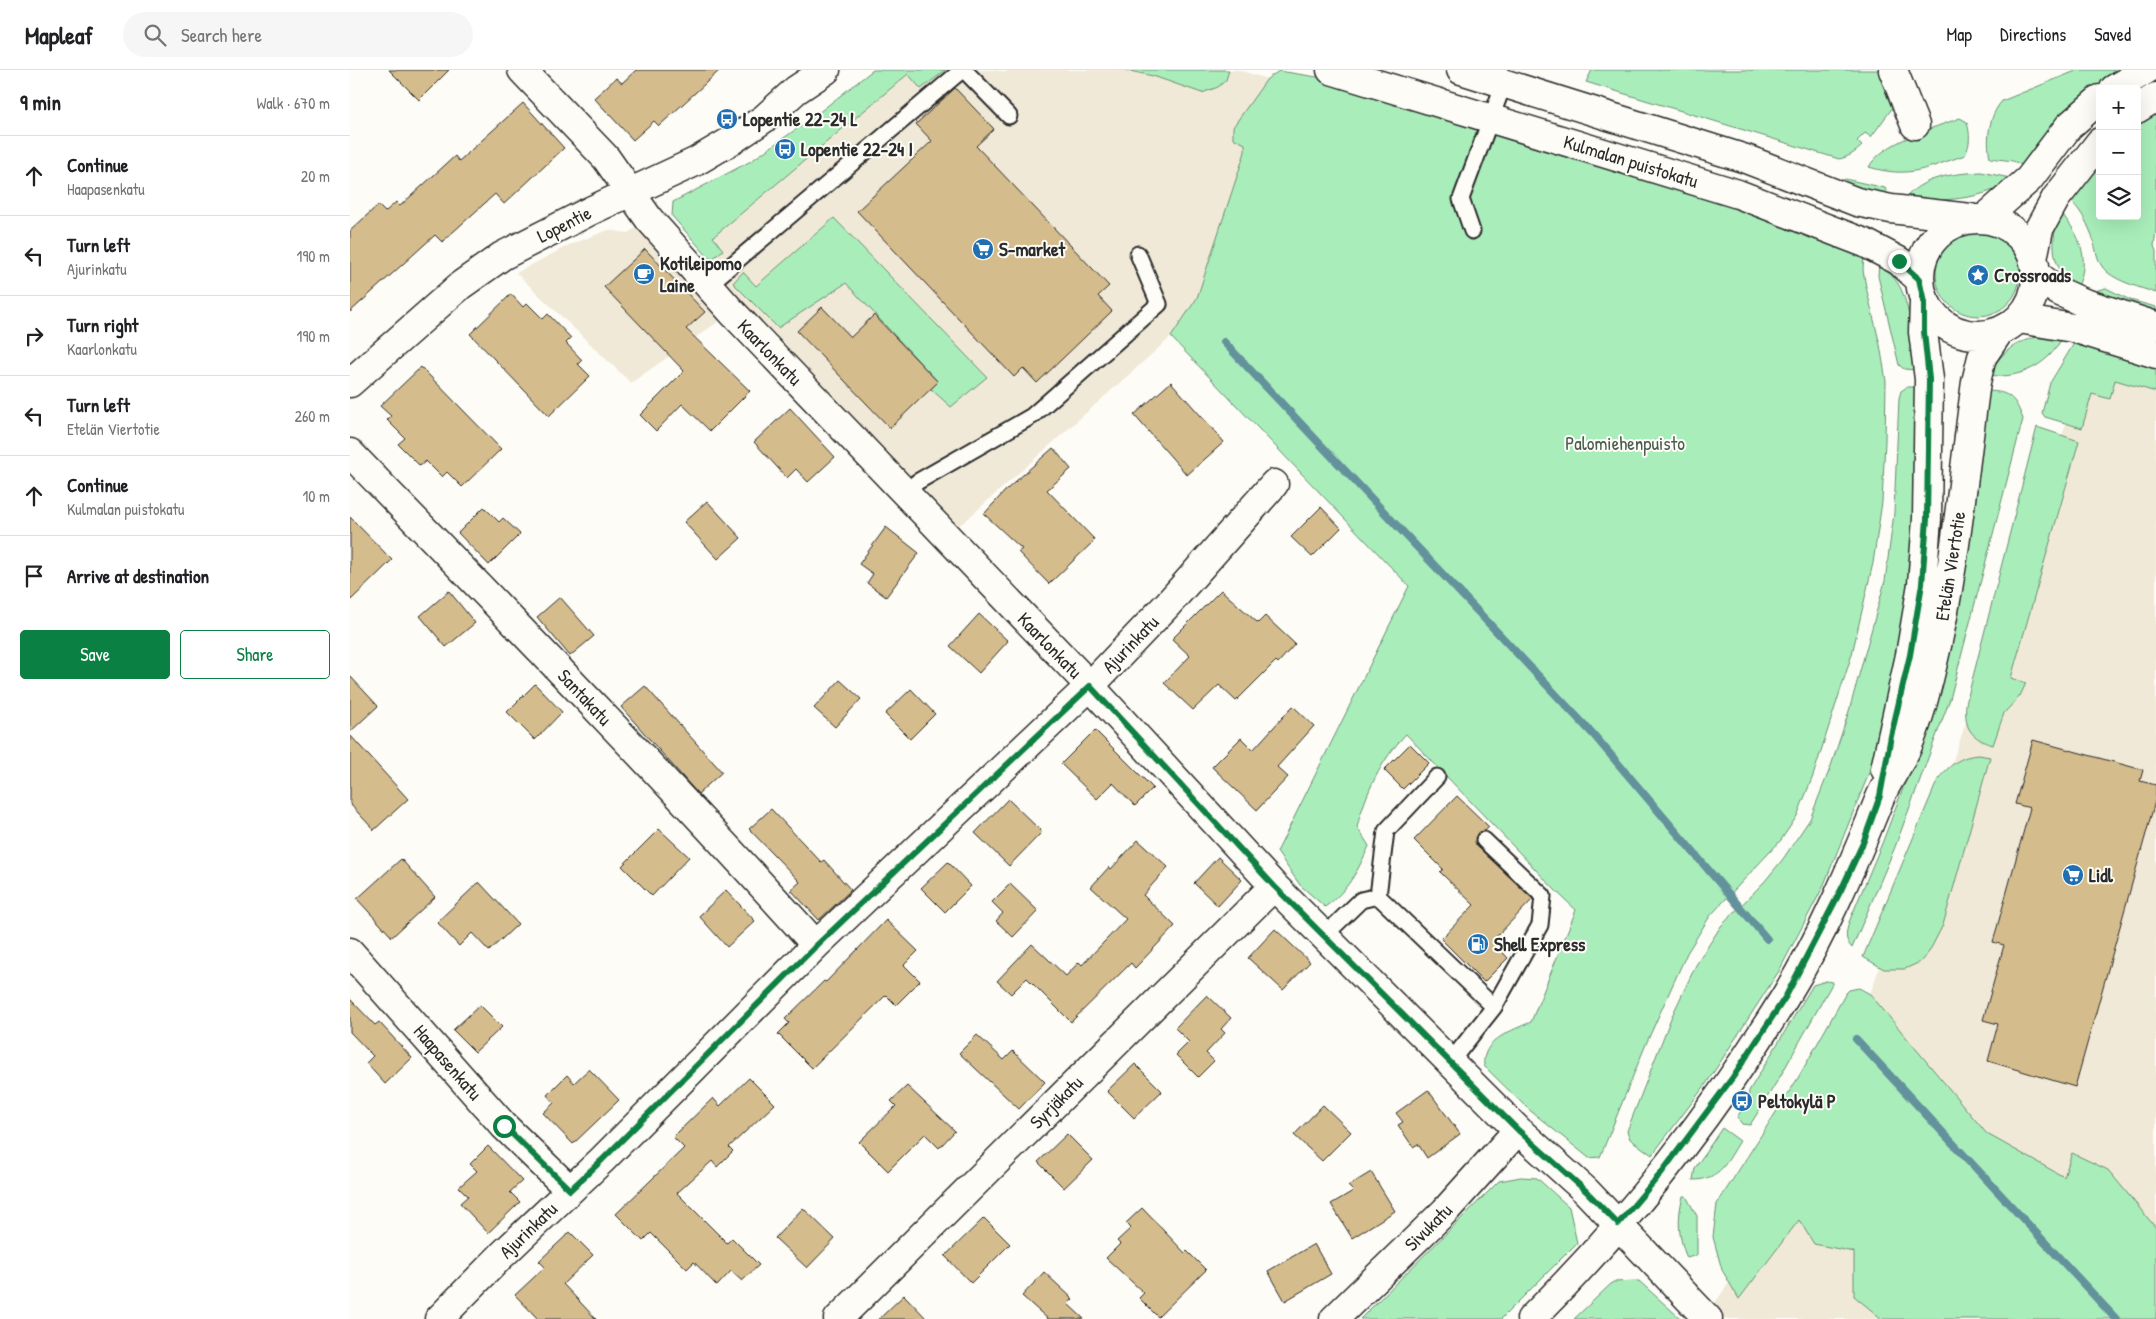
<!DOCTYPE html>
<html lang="en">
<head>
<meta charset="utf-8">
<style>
  :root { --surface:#fff; --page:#f6f6f6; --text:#202124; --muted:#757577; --line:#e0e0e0; --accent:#0b8043 }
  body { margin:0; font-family:"Patrick Hand",sans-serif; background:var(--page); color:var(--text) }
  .controls { position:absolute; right:15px; top:15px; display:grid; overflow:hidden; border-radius:5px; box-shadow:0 5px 20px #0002 }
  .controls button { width:45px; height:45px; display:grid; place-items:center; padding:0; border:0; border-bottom:1px solid var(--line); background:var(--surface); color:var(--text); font:25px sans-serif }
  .stop { position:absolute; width:15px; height:15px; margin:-11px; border:4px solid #0b8043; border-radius:50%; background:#fff }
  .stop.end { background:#0b8043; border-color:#fff; box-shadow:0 1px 5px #0008 }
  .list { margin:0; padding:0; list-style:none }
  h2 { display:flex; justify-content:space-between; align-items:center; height:65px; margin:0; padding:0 20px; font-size:21px }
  h2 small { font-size:16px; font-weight:400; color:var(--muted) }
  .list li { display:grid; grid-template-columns:32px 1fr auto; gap:15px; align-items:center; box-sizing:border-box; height:80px; padding:0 20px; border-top:1px solid var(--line) }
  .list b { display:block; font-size:19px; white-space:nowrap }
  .list p { margin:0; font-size:16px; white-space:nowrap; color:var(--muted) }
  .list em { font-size:16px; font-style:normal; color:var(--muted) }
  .actions { display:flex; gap:10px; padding:15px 20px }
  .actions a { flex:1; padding:11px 0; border:1px solid var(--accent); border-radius:5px; text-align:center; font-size:18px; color:var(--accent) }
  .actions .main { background:var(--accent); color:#fff }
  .icon { flex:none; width:28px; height:28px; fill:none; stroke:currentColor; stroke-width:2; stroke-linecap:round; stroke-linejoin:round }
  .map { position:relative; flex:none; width:1806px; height:1249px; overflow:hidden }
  header { display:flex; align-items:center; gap:30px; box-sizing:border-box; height:70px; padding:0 25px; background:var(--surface); border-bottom:1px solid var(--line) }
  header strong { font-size:24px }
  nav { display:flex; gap:28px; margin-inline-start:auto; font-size:18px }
  .search { width:350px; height:45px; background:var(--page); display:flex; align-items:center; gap:12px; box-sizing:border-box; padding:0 18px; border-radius:28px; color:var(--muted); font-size:19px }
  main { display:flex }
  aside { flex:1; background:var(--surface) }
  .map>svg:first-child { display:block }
</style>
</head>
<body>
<header>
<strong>Mapleaf</strong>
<div class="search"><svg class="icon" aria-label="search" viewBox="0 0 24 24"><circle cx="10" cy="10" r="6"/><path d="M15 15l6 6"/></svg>Search here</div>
<nav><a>Map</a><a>Directions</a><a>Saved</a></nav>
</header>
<main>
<aside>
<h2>9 min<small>Walk · 670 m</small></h2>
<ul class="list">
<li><svg class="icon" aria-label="ahead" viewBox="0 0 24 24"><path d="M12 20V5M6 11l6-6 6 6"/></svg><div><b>Continue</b><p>Haapasenkatu</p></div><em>20 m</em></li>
<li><svg class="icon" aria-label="left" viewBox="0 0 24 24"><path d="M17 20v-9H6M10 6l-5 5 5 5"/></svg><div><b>Turn left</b><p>Ajurinkatu</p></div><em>190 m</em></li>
<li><svg class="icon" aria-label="right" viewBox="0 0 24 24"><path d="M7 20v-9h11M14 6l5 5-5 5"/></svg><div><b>Turn right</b><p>Kaarlonkatu</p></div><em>190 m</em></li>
<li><svg class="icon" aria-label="left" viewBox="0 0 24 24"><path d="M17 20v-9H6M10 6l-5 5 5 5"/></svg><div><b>Turn left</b><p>Etelän Viertotie</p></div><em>260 m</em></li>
<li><svg class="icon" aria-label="ahead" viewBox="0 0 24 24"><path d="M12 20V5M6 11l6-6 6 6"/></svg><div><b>Continue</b><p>Kulmalan puistokatu</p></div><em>10 m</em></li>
<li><svg class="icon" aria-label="arrive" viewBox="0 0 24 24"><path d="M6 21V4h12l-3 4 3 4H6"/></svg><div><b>Arrive at destination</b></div></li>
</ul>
<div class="actions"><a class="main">Save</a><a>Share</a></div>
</aside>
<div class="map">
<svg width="1806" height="1249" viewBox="0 0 1806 1249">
  <rect width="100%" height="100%" fill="#fdfcf7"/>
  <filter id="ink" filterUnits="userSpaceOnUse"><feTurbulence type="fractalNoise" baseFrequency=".02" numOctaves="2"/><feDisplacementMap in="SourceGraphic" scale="10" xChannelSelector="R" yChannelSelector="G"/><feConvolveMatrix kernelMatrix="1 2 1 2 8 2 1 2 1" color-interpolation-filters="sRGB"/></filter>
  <g filter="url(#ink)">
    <path fill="#f1e9d7" d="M596 0H644L656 2 658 0H775L803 6 879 3V0H889L917 9 908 23 895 74V82L847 228 821 267 614 452 594 464 382 242 281 313 166 203 219 175 258 160 278 163 299 149 347 202 373 180 362 168 558 4 571 19Z
      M1735 297 1806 316V1249H1354L1512 1019 1520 924 1609 673Z"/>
    <path fill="#a9eeba" stroke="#6a8c72" d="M523 0H596L571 19 558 4 363 167 373 180 362 189 358 187 322 146 323 132 401 91 458 51Z
      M775 0H879L876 10 868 17 852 23 803 6Z
      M1242 0H1533L1543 37 1521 67 1515 63 1507 71 1512 76C1504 83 1499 87 1489 89L1236 12Z
      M1728 0H1777L1763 6 1730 29 1678 98 1663 91 1640 88C1636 68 1639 46 1652 31Z
      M929 1 967 7 1372 130 1514 184 1513 200 1516 217 1530 275 1536 311 1535 371 1532 432 1523 493 1502 584 1463 706 1447 746 1431 770 1360 846 1337 883 1296 974 1250 1087 1239 1088 1177 1038 1134 996C1131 970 1163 960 1181 952L1226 840 1206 821 1056 664C1031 690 1016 722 1007 757L1019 776C1007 802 999 819 975 837L950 815 927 782 1059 516 821 267 847 228 895 82V74L883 68V57L917 9Z
      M1806 36V160L1804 176 1806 181V223C1789 217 1771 213 1757 202 1746 193 1746 176 1741 163 1736 150 1729 138 1718 128L1750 88V146H1787V48Z
      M1610 48 1617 52C1620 64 1621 73 1615 85 1577 98 1559 109 1519 97 1532 72 1584 58 1610 48Z
      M1631 102 1665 109C1632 131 1592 131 1554 130 1572 106 1603 104 1631 102Z
      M1495 109 1535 118 1537 123V128L1488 114Z
      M1710 142C1730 164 1741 190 1727 218 1700 199 1700 171 1710 142Z
      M484 148 637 307 601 337 581 319 588 312 496 213 428 258 383 213 393 202 406 216Z
      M1586 204a42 42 0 1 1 84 0a42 42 0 1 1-84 0Z
      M1529 192C1537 200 1546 209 1551 219 1561 240 1563 277 1567 300L1554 299 1549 295 1528 206Z
      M1756 218 1780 230 1806 237V247L1744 224 1748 220Z
      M1692 266 1712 267C1701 294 1668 310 1640 305 1649 282 1668 270 1692 266Z
      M1726 270 1806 295V322L1765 310 1760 329 1742 324 1732 358 1695 347 1692 343 1700 313Z
      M1557 317H1570L1562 517 1537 653 1517 708 1473 817 1429 901 1356 1014 1302 1085 1280 1069 1277 1061 1321 948 1346 895 1371 856 1415 811 1433 789 1460 749 1481 696 1499 641 1535 511 1544 443 1549 328 1551 321Z
      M1633 321C1658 321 1664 325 1673 349L1600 629 1545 777 1502 878C1494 869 1496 863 1499 852L1533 771 1561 697Z
      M1687 357 1729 371 1661 608 1676 613 1670 626 1654 643 1643 675C1621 668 1614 659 1616 634Z
      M1629 685 1640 687 1593 855 1579 882 1570 892 1555 899H1534L1513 887 1588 709C1600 695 1610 686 1629 685Z
      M1476 911 1483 912 1431 1005 1400 1055 1392 1054 1387 1047 1398 1031 1399 1021 1463 915Z
      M1509 918 1520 924 1637 1064 1714 1107 1722 1083 1758 1100 1806 1158V1249H1532L1504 1226V1182L1464 1174 1449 1150 1389 1229 1372 1200 1363 1167 1367 1134 1448 1008 1496 923 1499 920Z
      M1372 1058 1390 1071C1377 1091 1371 1110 1343 1110L1345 1098Z
      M1171 1107 1187 1108 1219 1137 1227 1173 1151 1249H1010L1149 1111Z
      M1333 1126H1336L1347 1146V1185L1337 1188C1328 1167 1327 1148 1333 1126Z
      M1289 1211 1331 1249H1224L1263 1212Z"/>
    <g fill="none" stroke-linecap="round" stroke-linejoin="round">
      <path stroke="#63929c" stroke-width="8" d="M874 272 1243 664 1417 869
        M1506 969 1766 1249"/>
    </g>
    <path fill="#d4bc8c" stroke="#2b2b2b" d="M39 0H99L69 30Z
      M286 0H370L309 56 304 51 283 70 244 28 266 8 272 13Z
      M605 18 644 59 626 76 759 216 748 226 762 241 687 313 673 298 664 307 507 141 582 71 566 54Z
      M173 33 214 78 154 134 145 124 92 172 85 165 0 242V161L28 135 35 142 46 132 50 136 105 86 109 91Z
      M295 179 355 242 336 259 400 321 360 361 332 334 306 361 290 345 334 301 254 217Z
      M161 224 173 237 177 233 193 249 198 244 221 268 216 273 232 290 228 294 240 306 199 346 120 264Z
      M472 237 501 267 524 245 588 312 540 358 447 261Z
      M71 297 151 379 112 417 97 402 92 407 76 391 70 396 48 374 55 368 37 350 41 346 30 336Z
      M821 312 874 372 837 405 784 345Z
      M440 338 485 387 458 412 446 399 437 408 404 372Z
      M703 378 721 399 697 420 745 470 699 514 668 482 672 479 634 444 656 420Z
      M357 431 391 468 368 489 334 452Z
      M134 437 149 452 153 448 170 464 139 495 108 463Z
      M971 437 991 458 962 487 941 467Z
      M0 447 42 490 0 531Z
      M536 457 569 483 536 527 517 513 523 504 509 494Z
      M871 520 908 553 915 546 945 574 928 593 926 591 886 631 869 615 843 640 814 613 840 586 822 569Z
      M99 521 125 553 96 577 70 546Z
      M210 527 244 566 220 586 187 547Z
      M629 544 658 571 629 603 600 576Z
      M0 606 28 636 0 662Z
      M490 610 511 629 485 657 464 638Z
      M185 614 212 642 185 670 157 642Z
      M295 616 372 702 348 724 271 637Z
      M561 619 585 644 560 669 535 644Z
      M943 636 964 656 927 697 938 707 907 740 862 697 891 668 903 680Z
      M745 660 803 718 785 736 763 713 747 729 711 694Z
      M0 665 58 729 24 760 0 734Z
      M1683 670 1793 700 1790 711 1806 715V728L1725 1017 1638 991 1648 954 1633 950 1654 875 1643 872 1680 738 1665 734Z
      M1060 674 1079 693 1053 719 1034 700Z
      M1107 726 1139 757 1135 761 1127 764 1125 772 1127 776 1183 829 1142 871 1158 888 1134 912 1091 869 1124 835 1090 802 1093 799 1064 770Z
      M658 729 692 762 659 796 625 763Z
      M421 739 471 792 474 790 501 820 469 850 441 820 450 812 399 759Z
      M309 759 339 787 302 826 272 796Z
      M788 770 818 797 793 825 825 856 785 898 781 893 721 952 677 908 661 924 647 911 682 874 716 906 729 892 732 895 776 849 741 817 759 797 761 799Z
      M868 787 892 810 868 836 844 813Z
      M51 789 85 827 42 867 7 829Z
      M598 792 621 816 595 842 571 818Z
      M129 812 168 854 139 881 122 863 109 876 87 852Z
      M660 814 688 841 663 867 646 851 653 843 642 832Z
      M376 820 405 851 377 877 349 846Z
      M536 850 568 881 554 895 570 911 546 935 536 925 462 998 428 964 439 953 435 949 474 911 476 912Z
      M925 859 960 892 933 920 898 888Z
      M857 925 881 948 871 959 875 963 856 983 864 991 848 1007 826 985 839 972 825 958Z
      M0 929 25 955 29 952 62 988 35 1014 16 993 23 986 0 962Z
      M130 935 152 957 125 982 103 960Z
      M627 965 654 990 663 981 695 1012 669 1039 609 983Z
      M785 994 812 1021 784 1048 757 1021Z
      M239 999 269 1030 223 1074 193 1043 204 1033 197 1025 217 1005 224 1013Z
      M399 1008 425 1034 379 1077 383 1081 367 1097 362 1091 327 1123 377 1173 382 1168 409 1195 392 1211 381 1201 367 1216 344 1192 337 1199 301 1163 293 1171 266 1144 334 1078 323 1067 363 1028 370 1036Z
      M557 1016 605 1061 589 1078 575 1064 538 1101 509 1072 546 1036 541 1031Z
      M1078 1020 1110 1064 1077 1088 1068 1074 1063 1077 1048 1055 1053 1052 1046 1043Z
      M973 1035 1001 1062 972 1091 944 1065Z
      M717 1064 743 1090 714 1118 688 1092Z
      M138 1076 172 1111 160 1122 170 1132 138 1163 110 1133 118 1126 109 1117 127 1101 120 1094Z
      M1021 1102 1045 1141 1002 1168 981 1134 1003 1121 998 1116Z
      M453 1138 485 1169 457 1198 425 1168Z
      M792 1138 835 1183 837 1181 856 1200 808 1247 789 1228 794 1223 756 1188 770 1174 767 1171 781 1158 776 1153Z
      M634 1148 660 1174 621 1213 595 1186Z
      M220 1162 243 1185 213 1214 246 1249H188L165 1225 195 1197 189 1191Z
      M964 1174 981 1204 935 1231 918 1201Z
      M694 1202 723 1229 718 1234 734 1249H698L672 1226Z
      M554 1225 577 1249H529Z"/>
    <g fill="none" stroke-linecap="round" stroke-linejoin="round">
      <g stroke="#2b2b2b" stroke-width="19">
        <path id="service" d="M614 0 659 46
          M1122 161 1111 129 1154 13
          M358 215 612 0
          M556 424 567 412 682 346 809 234 788 184
          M1134 770 1193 826 1190 855 1144 937
          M1028 826 1036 761 1087 707
          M975 865 1011 830 1028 826 1144 937 1101 991"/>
      </g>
      <g stroke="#2b2b2b" stroke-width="31">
        <path id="minor" d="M172 0 256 88 299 149 382 242 740 616 924 816 1168 1060 1236 1121 1358 1249
          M1543 0 1565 55
          M0 383C157 545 315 707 466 875
          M0 882 154 1056 220 1120
          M89 1249 152 1185 252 1090 466 875 740 616 818 534 924 414
          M488 1249 924 816
          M984 1249 1095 1141 1168 1060"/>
      </g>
      <g stroke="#2b2b2b" stroke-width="31">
        <path id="tertiary" d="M981 0 1388 124 1515 173 1549 191 1569 209
          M1111 0 1396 89 1507 132 1541 139 1620 148
          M1764 19 1796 0
          M1787 39 1806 27
          M1635 148 1679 109 1719 56 1750 29
          M1570 207a58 58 0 1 1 116 0a58 58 0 1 1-116 0Z
          M1683 189 1689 159 1706 128 1750 72
          M1687 205 1708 221 1732 232 1806 256
          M1669 249 1723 258 1806 284
          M0 313 111 215 152 186 240 141 345 92 384 69 415 48 446 20 476 0
          M1535 699 1560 585 1572 514 1577 449 1579 309 1573 262 1574 232
          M1181 1249C1277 1154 1364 1042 1435 927 1473 865 1502 797 1529 730 1537 710 1551 693 1559 673 1569 650 1576 622 1582 597 1605 503 1613 407 1626 312L1632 287 1649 262"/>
      </g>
      <use href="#service" stroke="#fdfcf7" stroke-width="15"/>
      <use href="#minor" stroke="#fdfcf7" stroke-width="28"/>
      <use href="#tertiary" stroke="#fdfcf7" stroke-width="28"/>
    </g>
  </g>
  <g fill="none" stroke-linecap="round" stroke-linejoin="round" filter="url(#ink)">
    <path stroke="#0b8043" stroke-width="6" d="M154 1056 220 1120 252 1090 466 876 740 616 924 816 1168 1060 1236 1121 1268 1154 1312 1102 1383 1007 1436 926 1492 818 1513 773 1530 726 1541 666 1560 585 1572 514 1577 449 1579 309 1574 262V232L1569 209 1549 191"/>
  </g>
  <defs>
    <g id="bus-disc" transform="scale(1.125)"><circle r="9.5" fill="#1f6fb2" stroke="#fdfcf7"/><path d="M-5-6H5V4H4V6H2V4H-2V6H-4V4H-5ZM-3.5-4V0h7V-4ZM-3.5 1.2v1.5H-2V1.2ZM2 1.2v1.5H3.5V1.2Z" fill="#fff"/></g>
    <g id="supermarket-disc" transform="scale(1.125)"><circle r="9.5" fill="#1f6fb2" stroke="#fdfcf7"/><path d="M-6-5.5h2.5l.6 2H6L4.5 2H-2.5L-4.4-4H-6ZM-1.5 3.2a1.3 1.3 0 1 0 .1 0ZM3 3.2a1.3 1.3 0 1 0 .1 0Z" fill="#fff"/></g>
    <g id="cafe-disc" transform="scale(1.125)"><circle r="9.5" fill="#1f6fb2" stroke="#fdfcf7"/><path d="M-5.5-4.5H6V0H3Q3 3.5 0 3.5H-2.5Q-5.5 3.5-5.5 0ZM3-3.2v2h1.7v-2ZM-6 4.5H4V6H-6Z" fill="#fff"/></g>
    <g id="sight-disc" transform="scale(1.125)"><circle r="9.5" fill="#1f6fb2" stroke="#fdfcf7"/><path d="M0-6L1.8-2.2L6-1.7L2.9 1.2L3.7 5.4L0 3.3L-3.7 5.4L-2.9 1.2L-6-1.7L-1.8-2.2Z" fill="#fff"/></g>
    <g id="fuel-disc" transform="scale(1.125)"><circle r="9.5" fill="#1f6fb2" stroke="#fdfcf7"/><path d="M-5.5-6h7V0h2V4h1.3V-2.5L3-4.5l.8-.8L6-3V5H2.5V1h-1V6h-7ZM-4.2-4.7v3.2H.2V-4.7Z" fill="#fff"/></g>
  </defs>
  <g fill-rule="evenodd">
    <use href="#bus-disc" x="377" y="49"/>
    <use href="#bus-disc" x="435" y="79"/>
    <use href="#supermarket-disc" x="633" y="179"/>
    <use href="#cafe-disc" x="294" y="204"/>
    <use href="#sight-disc" x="1628" y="205"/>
    <use href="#supermarket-disc" x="1723" y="805"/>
    <use href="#fuel-disc" x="1128" y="874"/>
    <use href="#bus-disc" x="1392" y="1031"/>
  </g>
  <g text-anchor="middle" stroke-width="4" stroke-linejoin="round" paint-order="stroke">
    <g font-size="19" font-weight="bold" fill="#2b2b2b" stroke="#fdfcf7" text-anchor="start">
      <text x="393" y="56">Lopentie 22-24 L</text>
      <text x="451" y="86">Lopentie 22-24 I</text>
      <text x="649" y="186">S-market</text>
      <text x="310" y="200">Kotileipomo<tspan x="310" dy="22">Laine</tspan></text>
      <text x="1644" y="212">Crossroads</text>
      <text x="1739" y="812">Lidl</text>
      <text x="1144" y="881">Shell Express</text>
      <text x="1408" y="1038">Peltokylä P</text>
    </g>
    <g font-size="19" fill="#2b2b2b" stroke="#fdfcf7">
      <text transform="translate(1281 91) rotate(17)" y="7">Kulmalan puistokatu</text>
      <text transform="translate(214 154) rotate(-27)" y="7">Lopentie</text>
      <text transform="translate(420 282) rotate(46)" y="7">Kaarlonkatu</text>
      <text transform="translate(1600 496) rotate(-81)" y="7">Etelän Viertotie</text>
      <text transform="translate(780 574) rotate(-46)" y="7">Ajurinkatu</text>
      <text transform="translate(700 575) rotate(46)" y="7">Kaarlonkatu</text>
      <text transform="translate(235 627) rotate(47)" y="7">Santakatu</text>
      <text transform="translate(98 992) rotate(49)" y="7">Haapasenkatu</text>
      <text transform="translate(706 1032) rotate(-45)" y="7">Syrjäkatu</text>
      <text transform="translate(1078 1157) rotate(-45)" y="7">Sivukatu</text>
      <text transform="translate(178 1160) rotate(-44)" y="7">Ajurinkatu</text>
    </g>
    <g font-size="19" fill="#4a5c4f" stroke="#fdfcf7">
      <text x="1275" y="380">Palomiehenpuisto</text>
    </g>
  </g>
</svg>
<div class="controls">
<button>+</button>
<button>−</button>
<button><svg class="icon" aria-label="layers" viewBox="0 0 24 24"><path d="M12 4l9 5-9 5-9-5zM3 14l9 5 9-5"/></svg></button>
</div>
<div class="stop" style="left:154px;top:1056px"></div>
<div class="stop end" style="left:1549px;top:191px"></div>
</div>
</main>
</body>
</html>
